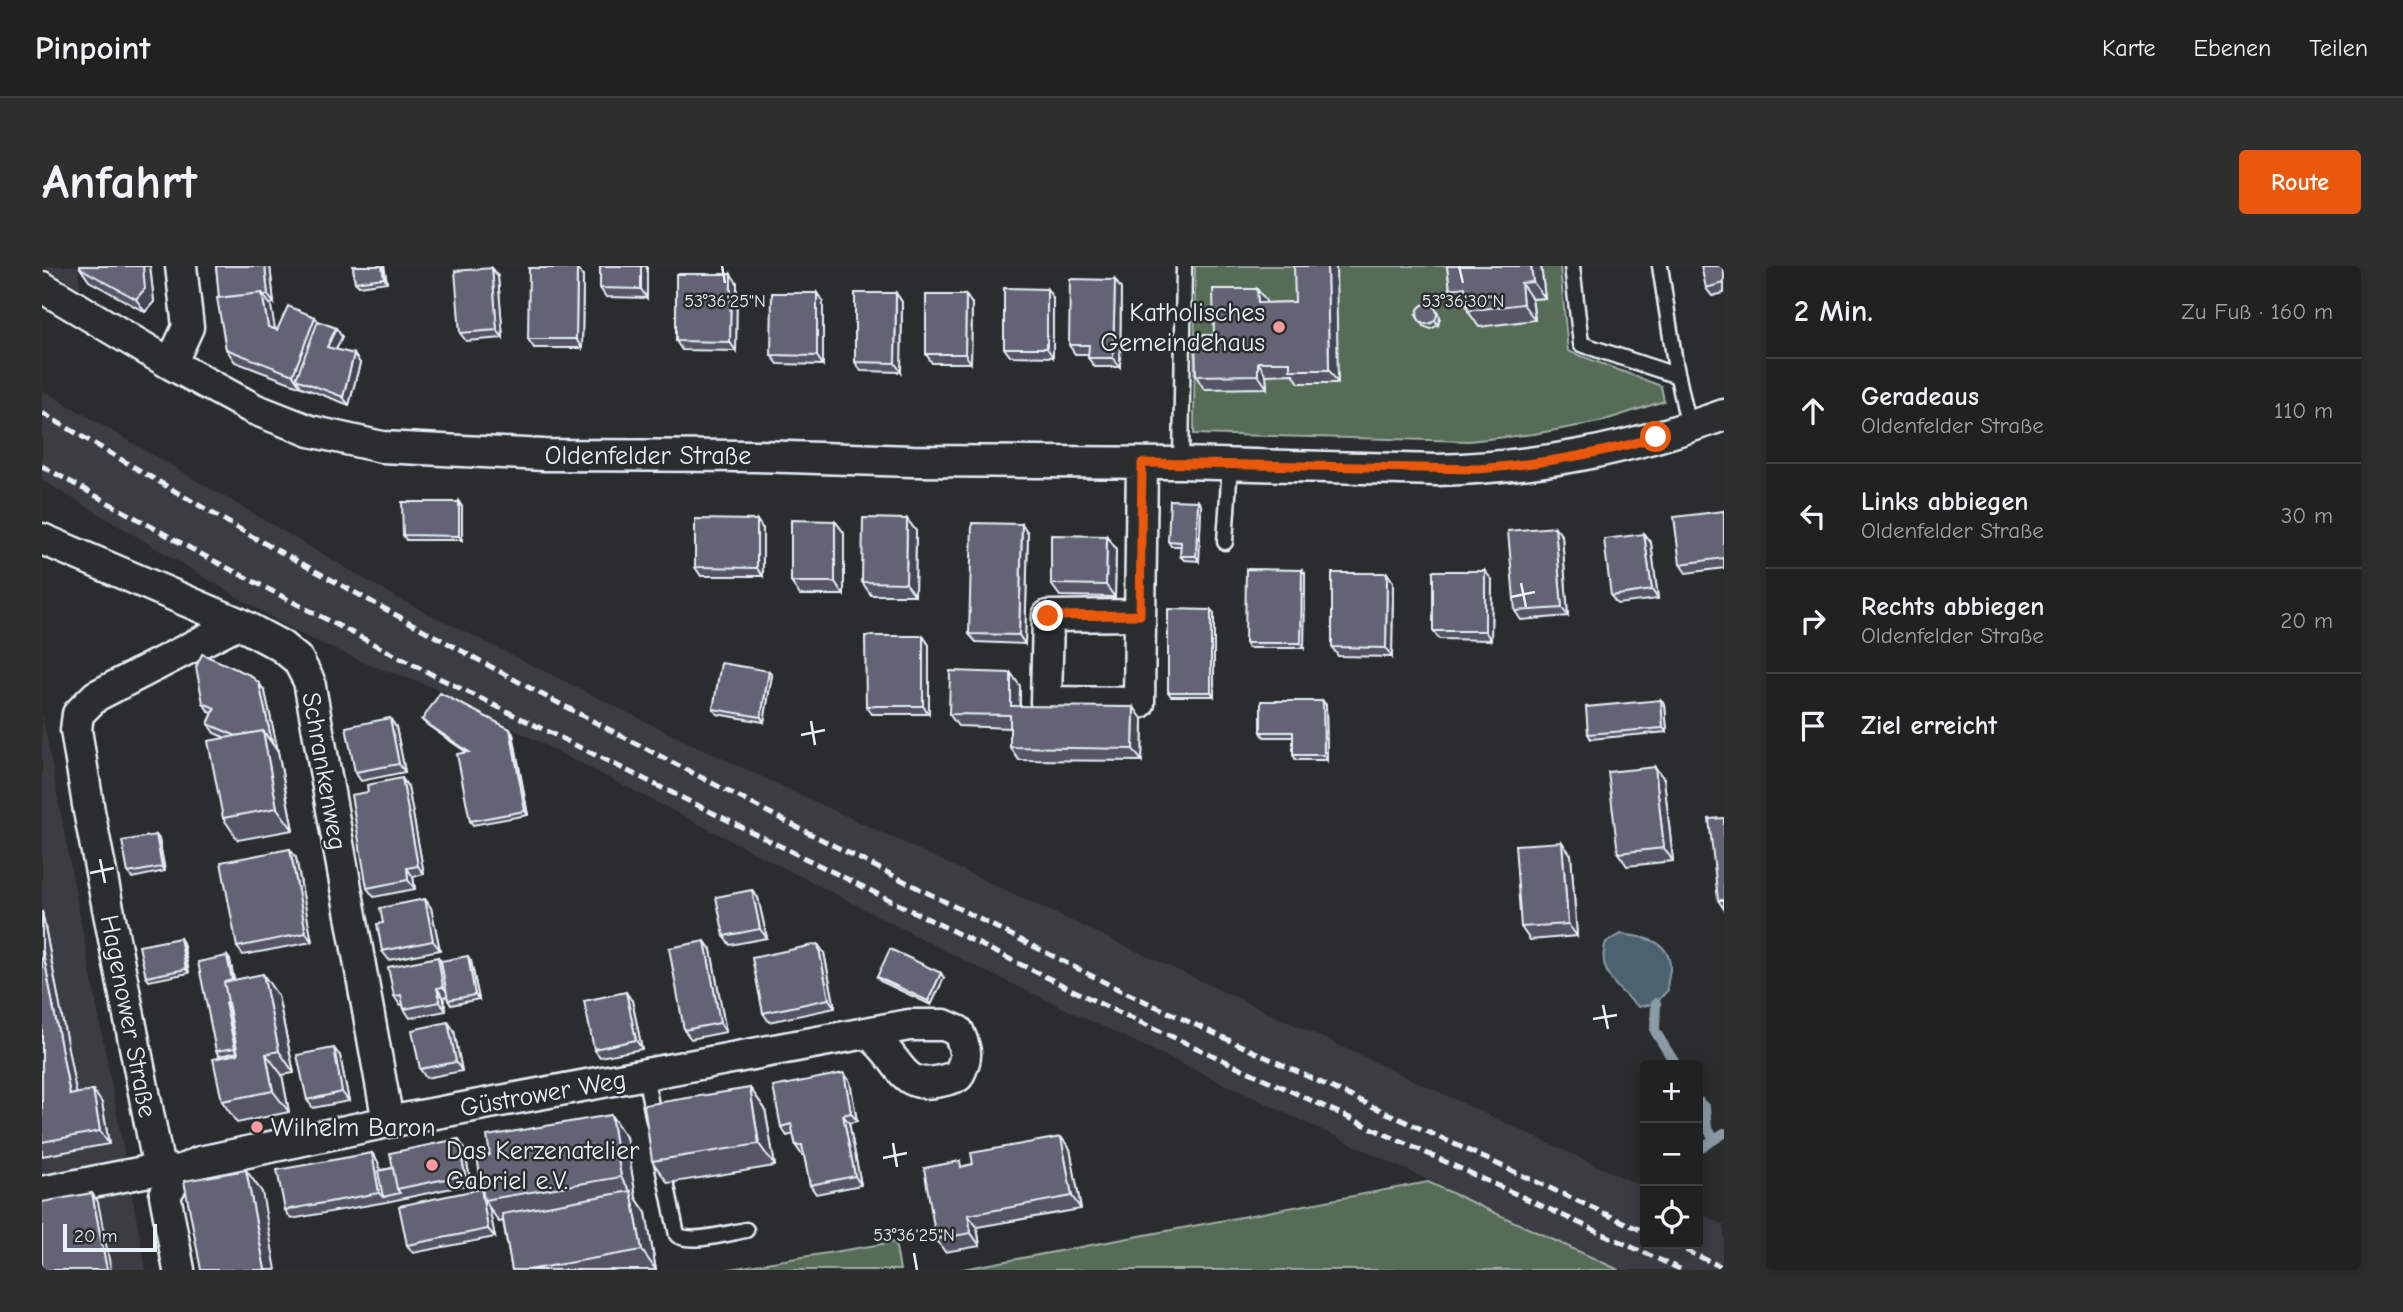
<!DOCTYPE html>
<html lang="de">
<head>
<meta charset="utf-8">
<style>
  :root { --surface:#202222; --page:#2d2f2f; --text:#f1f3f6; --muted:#a2a4a5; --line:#3d3f40; --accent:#ea580c }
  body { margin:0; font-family:"Comic Neue",sans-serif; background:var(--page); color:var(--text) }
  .controls { position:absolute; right:21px; bottom:21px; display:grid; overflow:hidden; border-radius:7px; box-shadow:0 4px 18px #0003 }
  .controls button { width:63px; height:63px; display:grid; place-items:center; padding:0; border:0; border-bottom:2px solid var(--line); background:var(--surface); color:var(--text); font:35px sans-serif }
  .scale { position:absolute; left:21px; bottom:18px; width:94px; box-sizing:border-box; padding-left:7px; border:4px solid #e8f1f8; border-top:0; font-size:19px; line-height:24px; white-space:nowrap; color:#e8f1f8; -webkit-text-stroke:5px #2a2d2e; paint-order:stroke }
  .stop { position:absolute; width:21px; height:21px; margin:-16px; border:5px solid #ea580c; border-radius:50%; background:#fff }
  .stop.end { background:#ea580c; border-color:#fff; box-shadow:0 2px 7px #0008 }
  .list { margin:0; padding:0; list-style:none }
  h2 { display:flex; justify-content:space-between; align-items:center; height:91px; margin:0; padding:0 28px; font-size:30px }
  h2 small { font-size:23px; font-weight:400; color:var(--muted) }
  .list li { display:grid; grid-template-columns:46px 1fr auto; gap:21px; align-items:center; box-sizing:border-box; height:105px; padding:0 28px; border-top:2px solid var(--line) }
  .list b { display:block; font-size:26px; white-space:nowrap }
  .list p { margin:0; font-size:23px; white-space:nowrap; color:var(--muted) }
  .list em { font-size:23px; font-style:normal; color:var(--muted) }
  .icon { flex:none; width:38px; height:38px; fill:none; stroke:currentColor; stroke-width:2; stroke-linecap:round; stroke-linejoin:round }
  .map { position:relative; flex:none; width:1682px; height:1004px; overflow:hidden; border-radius:7px }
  header { display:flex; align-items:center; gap:42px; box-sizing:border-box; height:98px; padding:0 35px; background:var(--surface); border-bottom:2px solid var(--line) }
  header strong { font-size:33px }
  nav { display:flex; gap:38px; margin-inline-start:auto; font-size:24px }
  .intro { display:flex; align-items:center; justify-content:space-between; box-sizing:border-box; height:168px; padding:0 42px }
  h1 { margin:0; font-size:49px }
  .button { padding:18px 32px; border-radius:7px; background:var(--accent); color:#fff; font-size:24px; font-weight:700 }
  main { display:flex; gap:42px; padding:0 42px }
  aside { flex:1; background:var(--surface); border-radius:7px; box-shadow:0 4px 18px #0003 }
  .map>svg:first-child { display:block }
</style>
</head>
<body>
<header>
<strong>Pinpoint</strong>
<nav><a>Karte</a><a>Ebenen</a><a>Teilen</a></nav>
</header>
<div class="intro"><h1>Anfahrt</h1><a class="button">Route</a></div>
<main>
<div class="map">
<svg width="1682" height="1004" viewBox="0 0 1682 1004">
  <rect width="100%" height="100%" fill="#2a2d2e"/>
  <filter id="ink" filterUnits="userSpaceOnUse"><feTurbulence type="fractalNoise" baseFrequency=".0143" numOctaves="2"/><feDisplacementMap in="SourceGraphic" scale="14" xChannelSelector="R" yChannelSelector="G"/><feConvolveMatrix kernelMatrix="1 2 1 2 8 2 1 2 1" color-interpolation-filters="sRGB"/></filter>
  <g filter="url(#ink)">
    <path fill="#3b3d43" d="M1 0H36L38 22Z
      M0 124 357 333 645 476 1603 922V978H1656V946L1682 959V1004H1577L943 705 388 420 328 399 256 367 0 214Z
      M0 447 104 1004H0Z"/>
    <path fill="#576c57" stroke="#a0aea8" stroke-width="2" d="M1153 0H1415L1420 39 1502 32 1499 0H1518L1526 85 1619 120 1622 135 1557 156 1492 168 1427 175 1152 168Z
      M1386 916 1577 1004H916Z
      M853 976 858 1004H682Z"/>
    <path fill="#4c626f" stroke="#8a9ba6" stroke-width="2" d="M1579 668C1601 671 1628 673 1628 702 1628 711 1624 715 1626 724L1614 737 1597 741C1576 724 1554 705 1564 676Z"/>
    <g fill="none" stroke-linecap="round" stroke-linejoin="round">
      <path stroke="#8a9ba6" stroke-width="10" d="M1614 737 1613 765 1634 799
        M1656 835 1663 842 1665 862 1673 873
        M1656 884 1682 867"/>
      <g stroke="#e8f1f8" stroke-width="19">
        <path id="lane" d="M1530 0 1539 78 1636 110
          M1618 0 1633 97 1647 162
          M1139 197 1142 0
          M1183 276 1188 198
          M603 808 612 855
          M620 896 635 969C649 978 687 967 704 964"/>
      </g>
      <g stroke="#e8f1f8" stroke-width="35">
        <path id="street" d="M0 21 129 98 212 143 268 165 340 181 502 189 715 190 870 195 1139 197 1395 204C1500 201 1584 184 1682 149
          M129 98 146 61 139 0
          M0 273 196 357 239 380 256 394 267 415 346 856
          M1098 349 1006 350 1004 436 1097 437 1100 197
          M138 905 158 896 346 856 867 759H902L916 765C925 785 926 791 916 810 854 832 865 796 826 767
          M138 905 117 903 47 545 34 464 36 448 54 430 196 357
          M0 926 117 903
          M137 1004 123 929 138 905"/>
      </g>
      <use href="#lane" stroke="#2a2d2e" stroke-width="14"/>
      <use href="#street" stroke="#2a2d2e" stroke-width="30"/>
      <path stroke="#e8f1f8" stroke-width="5" stroke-dasharray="10 5" stroke-linecap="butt" d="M0 147 211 271 499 428 745 556 1076 723 1603 966
        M0 200 157 287 393 410 1063 740 1640 1004
        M1630 978 1682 1002"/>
    </g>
    <path fill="#555565" stroke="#e8f1f8" stroke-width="2" d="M38 0H108L112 36 103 46 47 15 38 2Z
      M174 0H228L232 37 228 38 233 64 276 55 294 62 300 71 294 83 318 97 307 139 193 96 184 83Z
      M311 0H342L345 16 317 20 313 16Z
      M558 0H605V32L564 31 558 22Z
      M1405 0H1499L1503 32 1490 33 1493 54 1437 61 1426 45 1425 39H1420L1408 23Z
      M1682 0V27L1670 30 1664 22Z
      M456 11 461 72 424 75 418 67Z
      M541 11 540 82H492L486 73Z
      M1073 14 1079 23 1078 101H1053L1046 92V88H1033L1027 79Z
      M695 17 694 85 640 84 634 75Z
      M1005 23 1011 32V91L968 90 962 82Z
      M1215 23 1224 37 1253 36 1296 117H1257L1251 108 1224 109 1225 122 1162 123 1154 110 1172 69Z
      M775 27 781 36V99L736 98 729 89Z
      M854 27 860 36 859 106 819 105 813 96Z
      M930 38 929 97H890L884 88Z
      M1374 49 1398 51 1396 59 1389 63 1381 60Z
      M1156 235 1159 239 1157 295 1142 294 1138 290 1139 280H1129L1126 275Z
      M417 236 420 241V274H364L361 269Z
      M1682 245V302L1644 307 1638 298Z
      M865 253 874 265 873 329H829L820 316Z
      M793 255 802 267V329H758L749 316Z
      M980 258 986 267 983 378 934 376 927 368Z
      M721 263V310H659L653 301Z
      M1065 270 1074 283 1073 331 1018 330 1009 318Z
      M1520 270 1526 350 1479 354 1473 345Z
      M1609 277 1616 333 1575 338 1569 330Z
      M1345 307 1351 316 1350 391 1296 390 1290 381Z
      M1263 308 1262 382H1206L1203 377Z
      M1450 314 1449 374 1397 373 1391 365Z
      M1169 344 1172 348V430H1129L1126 426Z
      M881 370 887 379V448H830L824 440Z
      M727 405 730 409 722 456 675 448 671 443Z
      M217 417 223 426 236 485 251 564 196 574 181 552 184 472 172 467 166 458 171 447 167 446 161 437Z
      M978 420V440L1101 454 1100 495 977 494 968 481V462L916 460 907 448Z
      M1619 434 1623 439 1625 466 1549 473 1546 468Z
      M1284 439 1285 494H1254L1251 489V471H1222L1219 466Z
      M380 454 471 468 486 549 431 559 428 555 424 486 384 458Z
      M354 461 363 506 319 515 313 506Z
      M1622 513 1631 595 1585 600 1576 587Z
      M366 521 382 608 371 611 373 623 332 631 325 622Z
      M1682 552V643L1676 634Z
      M114 569 117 573 123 605 90 612 86 607Z
      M1529 589 1535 670 1488 674 1479 661Z
      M254 592 270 676 201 689 195 681Z
      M716 632 725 672 688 679 682 670Z
      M383 633 389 642 398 684 347 694 340 685 341 657Z
      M0 645 34 827 60 837 67 878 0 890Z
      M138 672 141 677 147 707 107 715 104 711Z
      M669 684 684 766 649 773 642 764Z
      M782 687 793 742 727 756 721 747Z
      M185 690 188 694 192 714 236 730 252 807 240 809 247 846 195 857 180 835 196 788 187 741 196 786 177 790 174 785Z
      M396 691 399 695H429L437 733 409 739 406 734 405 730 401 731 404 745 368 752 362 743 361 738 358 739 352 730Z
      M835 711 902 712 889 739 838 715Z
      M590 735 600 783 558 791 552 783Z
      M406 756 412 765 420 805 384 812 378 803Z
      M298 790 307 835 271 842 265 834Z
      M802 807 808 816 815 855 807 857 819 919 774 928 768 919 762 889H760L754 880 751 868 745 870 739 861Z
      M708 822 723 843 733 900 626 917 610 895Z
      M584 871 594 932 604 947 614 1004H470L461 955 457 956 447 941 453 971 371 987 365 979 440 926Z
      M1019 871 1028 883 1039 943 935 961 938 980 903 986 894 973 922 900 931 898Z
      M416 873 422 882 429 918 344 936 249 953 243 944 330 887 336 896 338 904 351 902Z"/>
    <path fill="#454552" stroke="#e8f1f8" stroke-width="2" d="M101 0H108L112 36 103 46 94 33Z
      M223 0H228L232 37 226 29Z
      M340 0H342L345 16 342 12Z
      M599 0H605V32L599 23Z
      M1285 0H1294L1296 117 1287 104Z
      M1489 0H1499L1503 32 1491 16Z
      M450 2 456 11 461 72 455 64Z
      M535 2 541 11 540 82 534 73Z
      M689 8 695 17 694 85 688 76Z
      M1073 14 1079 23 1078 101 1071 92Z
      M1479 17 1490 33 1493 54 1481 38Z
      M1005 23 1011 32V91L1005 82Z
      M1215 23 1224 35 1225 49 1216 37Z
      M220 27 229 40 235 74 226 61Z
      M775 27 781 36V99L775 90Z
      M854 27 860 36 859 106 853 97Z
      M924 29 930 38 929 97 923 88Z
      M1391 39 1398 51 1396 59 1393 54Z
      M273 51 282 63 254 113 260 122 251 109Z
      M294 62 300 71 291 90 285 81Z
      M312 88 318 97 307 139 301 131Z
      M1216 96 1224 109 1225 122 1216 109Z
      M1156 235 1159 239 1157 295 1154 290Z
      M417 236 420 241V274L417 270Z
      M865 253 874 265 873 329 864 317Z
      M715 254 721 263V310L715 302Z
      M793 255 802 267V329L793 316Z
      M980 258 986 267 983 378 977 369Z
      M1513 261 1520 270 1526 350 1520 342Z
      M1602 268 1609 277 1616 333 1610 324Z
      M1065 270 1074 283 1073 331 1064 319Z
      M1260 304 1263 308 1262 382 1259 377Z
      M1443 305 1450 314 1449 374 1443 365Z
      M1345 307 1351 316 1350 391 1344 382Z
      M1169 344 1172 348V430L1169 426Z
      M881 370 887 379V448L881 440Z
      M727 405 730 409 722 456 719 451Z
      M969 407 978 420 977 452 969 440Z
      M217 417 223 426 236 485 230 476Z
      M1619 434 1623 439 1625 466 1621 462Z
      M1281 435 1284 439 1285 494 1282 489Z
      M1092 441 1101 454 1100 495 1091 483Z
      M348 452 354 461 363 506 357 498Z
      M468 463 471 468 486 549 483 545Z
      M221 465 236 486 251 564 235 542Z
      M1613 501 1622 513 1631 595 1622 582Z
      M360 512 366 521 382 608 376 600Z
      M114 569 117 573 123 605 120 601Z
      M1520 576 1529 589 1535 670 1526 658Z
      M248 583 254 592 270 676 264 667Z
      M365 602 371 611 373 623 366 614Z
      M710 624 716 632 725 672 718 663Z
      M383 633 389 642 398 684 391 675Z
      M0 645 37 841 28 829 0 681Z
      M138 672 141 677 147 707 144 703Z
      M663 675 669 684 684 766 678 757Z
      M776 678 782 687 793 742 787 733Z
      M185 690 188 694 194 724 191 720Z
      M426 690 429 695 437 733 433 729Z
      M396 691 402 700 408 729 401 721Z
      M899 707 902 712 889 739 886 735Z
      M221 708 236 730 252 807 237 785Z
      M395 722 401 731 404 745 398 736Z
      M584 726 590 735 600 783 594 774Z
      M183 737 186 741 196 786 193 782Z
      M406 756 412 765 420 805 414 796Z
      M292 782 298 790 307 835 300 826Z
      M224 788 240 809 247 846 231 825Z
      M802 807 808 816 815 855 809 847Z
      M708 822 723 843 733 900 717 878Z
      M51 824 60 837 67 878 58 865Z
      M569 849 584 871 594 932 604 947 614 1004 600 984 589 926 579 911Z
      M801 849 807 857 819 919 813 910Z
      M1019 871 1028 883 1039 943 1030 930Z
      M416 873 422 882 429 918 423 909Z
      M330 887 336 896 343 931H341L337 927Z
      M204 904 220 926 234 1004H223Z
      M439 923 445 932 442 934 447 941 453 971 446 963Z
      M50 927 56 936 69 1004H65Z
      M926 949 935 961 938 980 929 967Z"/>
    <path fill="#636375" stroke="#e8f1f8" stroke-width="2" d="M38 0H101L103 23 94 33 38 2Z
      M174 0H223L226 29H222L220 27 177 32Z
      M311 0H340L342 12 313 16Z
      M558 0H599V23L558 22Z
      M1252 0H1285L1287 104H1248V96H1216V109L1154 110 1153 69H1172L1171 23H1215L1216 37 1253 36Z
      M1405 0H1489L1491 16 1479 17 1481 38 1426 45 1423 21 1408 23Z
      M1659 0H1682V17L1664 22Z
      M450 2 455 64 418 67 413 5Z
      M487 2H535L534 73H486Z
      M634 8H689L688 76 634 75Z
      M1028 13 1073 14 1071 92H1046L1047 79H1027Z
      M962 22 1005 23V82H962Z
      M220 27 226 61 235 64 246 40 273 51 251 109 184 83 175 32Z
      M730 27H775V90L729 89Z
      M813 27H854L853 97 813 96Z
      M884 29H924L923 88H884Z
      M1375 48a10 10 0 1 1 20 0a10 10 0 1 1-20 0Z
      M276 55 294 62 285 81 312 88 301 131 254 113Z
      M1128 234 1156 235 1154 290H1138L1139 276 1126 275Z
      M360 236H417V270L361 269Z
      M1682 245V292L1638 298 1632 251Z
      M821 252 865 253 864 317 820 316Z
      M653 253 715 254V302L653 301Z
      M749 254 793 255V316H749Z
      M930 257 980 258 977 369 927 368Z
      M1513 261 1520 342 1473 345 1466 265Z
      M1602 268 1610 324 1569 330 1562 273Z
      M1009 269 1065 270 1064 319 1009 318Z
      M1204 303 1260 304 1259 377H1203Z
      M1391 305H1443V365H1391Z
      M1290 307H1345L1344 382 1290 381Z
      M1126 343 1169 344V426H1126Z
      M823 370H881V440H824Z
      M160 388 208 409 217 417 230 476 221 465 192 470V469L166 458 173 442 161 437 154 401Z
      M679 397 727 405 719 451 671 443Z
      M908 405 969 407V440L1092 441 1091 483 968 481V449L907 448Z
      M398 427 468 463 483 545 428 555 415 488 427 486 380 454Z
      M1619 434 1621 462 1546 468 1544 441Z
      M1219 435H1281L1282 489H1251V466H1219Z
      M348 452 357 498 313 506 304 461Z
      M221 465 235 542 181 552 166 475Z
      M1613 501 1622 582 1576 587 1566 506Z
      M360 512 376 600 365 602 366 614 325 622 309 529 326 526 325 519Z
      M1682 552V634H1676L1667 553Z
      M114 569 120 601 86 607 80 575Z
      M1520 576 1526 658 1479 661 1473 579Z
      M248 583 264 667 195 681 179 596Z
      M710 624 718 663 682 670 674 631Z
      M383 633 391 675 340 685 335 658 341 657 338 642Z
      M138 672 144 703 104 711 97 680Z
      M663 675 678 757 642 764 627 682Z
      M776 678 787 733 721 747 710 692Z
      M0 681 28 829 51 824 58 865 0 876Z
      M848 683 899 707 886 735 835 711Z
      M185 690 190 714 182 716 186 736 183 737 193 782 174 785 156 696Z
      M426 690 433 729 406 734 399 695Z
      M396 691 401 721 395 722 398 736 362 743 359 729 352 730 346 701Z
      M221 708 237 785 224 788 231 825 180 835 171 793 196 788 182 716Z
      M584 726 594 774 552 783 542 735Z
      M406 756 414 796 378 803 370 764Z
      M292 782 300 826 265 834 255 789Z
      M802 807 809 847 801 849 813 910 768 919 760 879 754 880 749 858 739 861 731 821Z
      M708 822 717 878 610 895 602 839Z
      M569 849 579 911 442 934 435 891 448 889 445 870Z
      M1019 871 1030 930 926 949 929 967 894 973 882 902 918 895 919 901 931 898 929 887Z
      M416 873 423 909 355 923 348 887Z
      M330 887 337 927 243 944 235 904Z
      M351 902 355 923 358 927 341 931 336 905Z
      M204 904 223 1004H159L142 915Z
      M439 923 446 963 365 979 357 940Z
      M589 925 600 984 486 1004H470L460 948Z
      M50 927 65 1004H0V936Z"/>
  </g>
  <g fill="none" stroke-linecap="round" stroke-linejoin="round" filter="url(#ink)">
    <path stroke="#ea580c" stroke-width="9" d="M1006 350 1098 349 1100 197 1436 203C1496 198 1555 189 1614 171"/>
  </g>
  <path fill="none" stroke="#e8f1f8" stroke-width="2.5" d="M680 0 683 17M1417 0 1421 17M1479 317 1484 341M1469 331 1493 326M769 455 773 479M759 469 783 464M58 593 63 617M48 607 72 602M1561 739 1566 763M1551 753 1575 749M851 877 855 901M841 892 865 887M872 987 875 1004"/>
  <g fill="#ff9aa2" stroke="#2a2d2e" stroke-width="2.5">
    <circle cx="1237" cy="61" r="7"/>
    <circle cx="215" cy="861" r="7"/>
    <circle cx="390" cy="899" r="7"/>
  </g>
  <g text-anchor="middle" stroke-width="5" stroke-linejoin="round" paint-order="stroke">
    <g font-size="26" fill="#e8f1f8" stroke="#2a2d2e" text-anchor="start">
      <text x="1223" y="55" text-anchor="end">Katholisches<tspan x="1223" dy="30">Gemeindehaus</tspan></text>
      <text x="229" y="870">Wilhelm Baron</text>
      <text x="404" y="893">Das Kerzenatelier<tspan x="404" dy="30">Gabriel e.V.</tspan></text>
    </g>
    <g font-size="26" fill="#e8f1f8" stroke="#2a2d2e">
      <text x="606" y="198">Oldenfelder Straße</text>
      <text transform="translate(283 505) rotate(80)" y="9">Schrankenweg</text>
      <text transform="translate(87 750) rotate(79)" y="9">Hagenower Straße</text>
      <text transform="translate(501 827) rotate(-10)" y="9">Güstrower Weg</text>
    </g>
  </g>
  <g font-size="18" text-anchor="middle" fill="#e8f1f8" stroke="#2a2d2e" stroke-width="5" stroke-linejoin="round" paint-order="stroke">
    <text x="683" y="41">53°36'25"N</text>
    <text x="1421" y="41">53°36'30"N</text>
    <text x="872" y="975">53°36'25"N</text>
  </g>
</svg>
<div class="controls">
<button>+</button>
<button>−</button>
<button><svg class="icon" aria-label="locate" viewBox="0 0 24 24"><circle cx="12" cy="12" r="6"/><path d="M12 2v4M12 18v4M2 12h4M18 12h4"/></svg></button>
</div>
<div class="scale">20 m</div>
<div class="stop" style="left:1614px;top:171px"></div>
<div class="stop end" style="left:1006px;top:350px"></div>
</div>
<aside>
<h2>2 Min.<small>Zu Fuß · 160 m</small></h2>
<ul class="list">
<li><svg class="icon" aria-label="ahead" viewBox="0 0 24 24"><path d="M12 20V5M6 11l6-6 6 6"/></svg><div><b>Geradeaus</b><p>Oldenfelder Straße</p></div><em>110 m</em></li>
<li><svg class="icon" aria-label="left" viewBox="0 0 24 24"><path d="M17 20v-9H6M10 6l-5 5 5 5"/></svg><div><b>Links abbiegen</b><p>Oldenfelder Straße</p></div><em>30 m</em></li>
<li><svg class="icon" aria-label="right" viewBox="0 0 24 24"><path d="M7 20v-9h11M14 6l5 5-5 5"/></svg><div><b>Rechts abbiegen</b><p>Oldenfelder Straße</p></div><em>20 m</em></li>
<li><svg class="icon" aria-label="arrive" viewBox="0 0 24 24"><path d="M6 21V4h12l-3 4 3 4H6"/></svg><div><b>Ziel erreicht</b></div></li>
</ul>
</aside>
</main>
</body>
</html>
